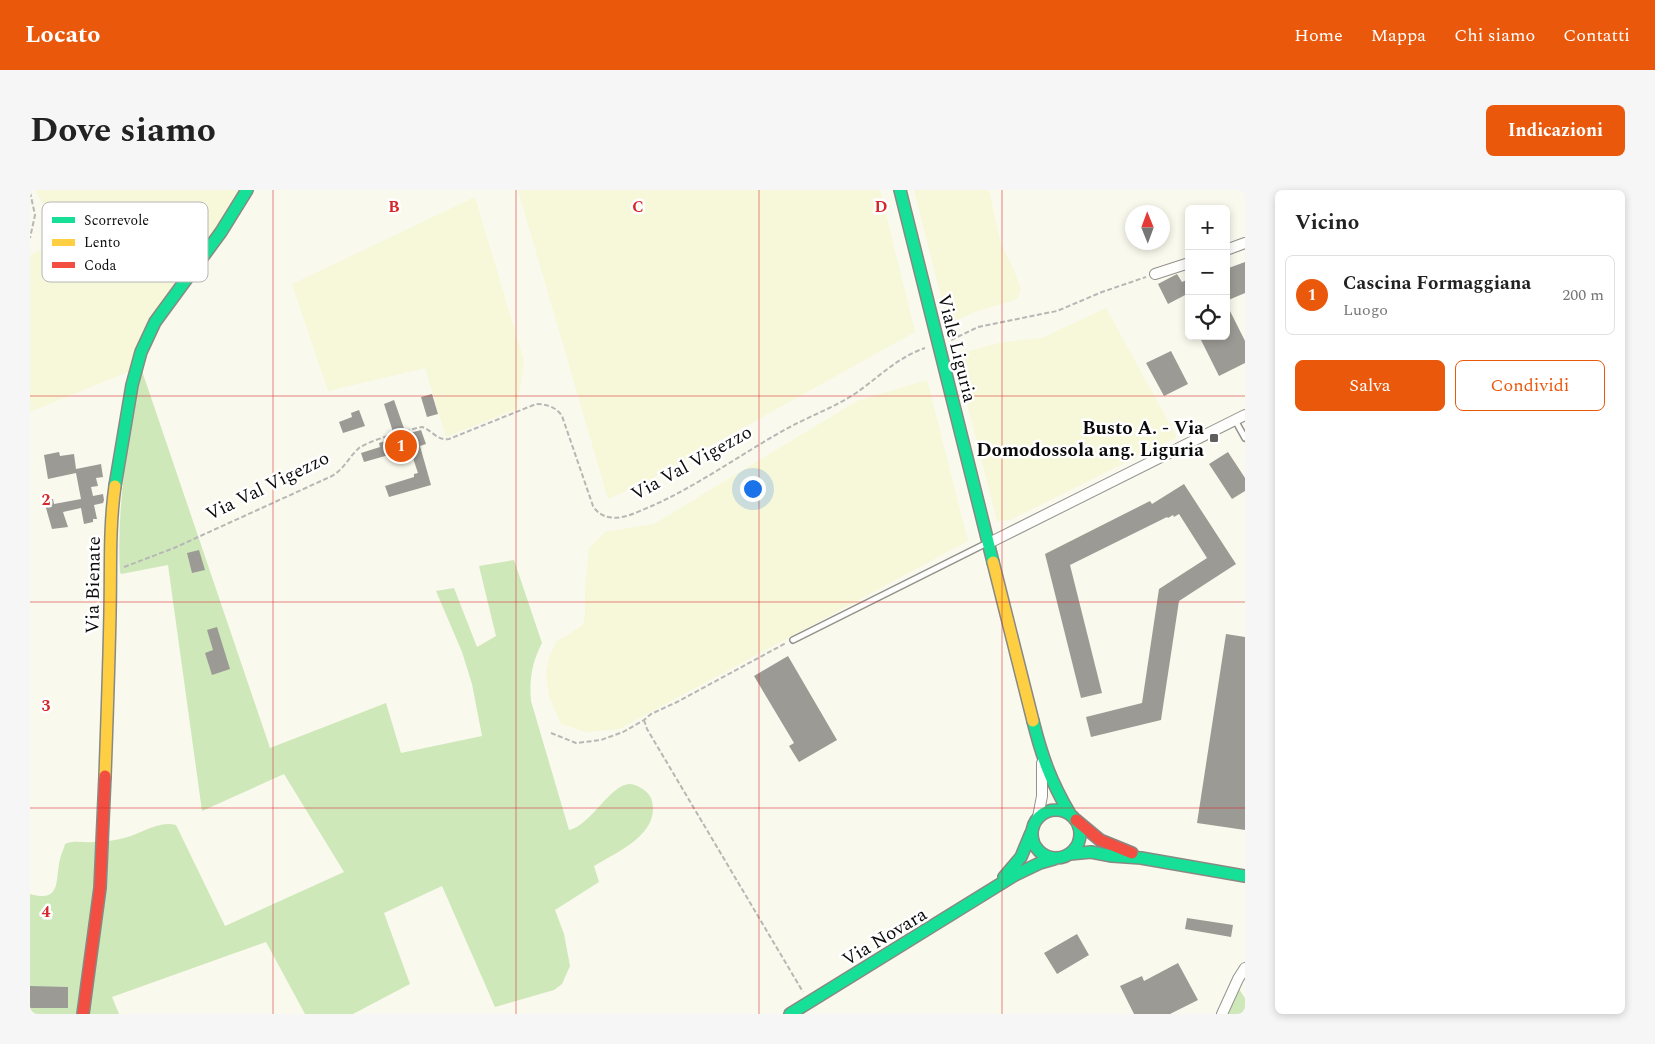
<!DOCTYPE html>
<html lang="it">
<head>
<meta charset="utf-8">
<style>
  :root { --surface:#fff; --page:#f6f6f6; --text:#222; --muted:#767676; --line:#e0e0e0; --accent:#ea580c }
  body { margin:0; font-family:Spectral,serif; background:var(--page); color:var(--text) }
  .controls { position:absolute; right:15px; top:15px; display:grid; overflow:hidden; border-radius:8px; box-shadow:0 2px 8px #0003 }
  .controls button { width:45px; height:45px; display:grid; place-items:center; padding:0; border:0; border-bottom:1px solid var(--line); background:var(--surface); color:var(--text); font:25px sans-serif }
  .compass { position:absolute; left:1095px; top:15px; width:45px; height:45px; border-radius:50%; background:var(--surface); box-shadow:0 2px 8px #0003; rotate:359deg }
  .you { position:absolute; left:722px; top:298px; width:18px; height:18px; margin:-12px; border:4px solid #fff; border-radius:50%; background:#1a73e8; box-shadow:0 0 0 8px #1a73e833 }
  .badge { display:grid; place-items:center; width:32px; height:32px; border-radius:50%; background:var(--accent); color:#fff; font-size:16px; font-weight:700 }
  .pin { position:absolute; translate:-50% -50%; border:2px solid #fff; box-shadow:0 1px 5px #0006 }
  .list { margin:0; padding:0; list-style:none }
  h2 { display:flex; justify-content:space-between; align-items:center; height:65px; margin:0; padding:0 20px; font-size:21px }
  h2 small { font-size:16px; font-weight:400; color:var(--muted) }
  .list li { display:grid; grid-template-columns:32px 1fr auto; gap:15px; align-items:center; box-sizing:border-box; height:80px; margin:0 10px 10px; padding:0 10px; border:1px solid var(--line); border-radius:8px }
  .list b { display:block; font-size:19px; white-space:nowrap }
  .list p { margin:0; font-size:16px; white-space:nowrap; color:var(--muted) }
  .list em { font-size:16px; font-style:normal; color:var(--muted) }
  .actions { display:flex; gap:10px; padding:15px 20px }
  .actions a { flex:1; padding:11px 0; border:1px solid var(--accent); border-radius:8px; text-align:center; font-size:18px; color:var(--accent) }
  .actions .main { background:var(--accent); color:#fff }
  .icon { flex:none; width:28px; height:28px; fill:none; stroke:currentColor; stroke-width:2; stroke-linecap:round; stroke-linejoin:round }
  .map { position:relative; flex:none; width:1215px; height:824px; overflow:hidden; border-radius:8px }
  header { display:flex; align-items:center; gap:30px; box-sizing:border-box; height:70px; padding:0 25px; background:var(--accent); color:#fff }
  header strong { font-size:24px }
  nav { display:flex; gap:28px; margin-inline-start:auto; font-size:18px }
  .intro { display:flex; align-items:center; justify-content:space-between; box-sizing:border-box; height:120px; padding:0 30px }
  h1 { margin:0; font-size:35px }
  .button { padding:12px 22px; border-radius:8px; background:var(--accent); color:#fff; font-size:18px; font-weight:700 }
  main { display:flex; gap:30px; padding:0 30px }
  aside { flex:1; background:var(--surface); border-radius:8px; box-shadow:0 2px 8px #0003 }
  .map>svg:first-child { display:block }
</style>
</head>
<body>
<header>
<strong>Locato</strong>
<nav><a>Home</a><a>Mappa</a><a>Chi siamo</a><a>Contatti</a></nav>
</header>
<div class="intro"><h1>Dove siamo</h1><a class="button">Indicazioni</a></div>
<main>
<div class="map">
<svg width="1215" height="824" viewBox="0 0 1215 824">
  <rect width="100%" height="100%" fill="#faf9ed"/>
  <path fill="#f7f7d9" d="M5 0H210L100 181 0 222V66L31 48Z
    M488 0H850L885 142 612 294 578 309Z
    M884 0H959L971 54 984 80 991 100 988 107 985 110 945 122 923 132 917 130Z
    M445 7 494 171 487 219 416 247 395 178 298 201 262 94Z
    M1076 118 1147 247 980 330 967 331 925 167 931 163 973 152 1012 148Z
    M897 190 938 351 589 539 556 542 531 534 519 506 516 483 520 465 526 452 553 435 555 425V400L559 358 575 342 624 334 827 211Z"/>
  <path fill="#cee8ba" d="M110 175 240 558 356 513 371 563 452 546 442 494 432 462 406 401 424 398 447 457 466 446 449 376 484 370 512 453C502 472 499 490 501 511L539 640C560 636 580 595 599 594 607 594 618 601 621 608 633 643 587 662 564 676L569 692 525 720 534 744 540 776 532 794 524 800 465 817 412 696 354 723 380 794 323 824H275L236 752 82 807 89 824H0V704C32 713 25 690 30 669 31 664 34 659 35 654 44 650 54 653 63 652 72 652 81 651 90 649 109 646 127 630 146 635L195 736 314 682 254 584 172 621 138 375 91 384 90 382C86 312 100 244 110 175Z
    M1209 799 1215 808V824H1197Z"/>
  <path fill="#9c9a94" d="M1215 72V103L1196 111V79Z
    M1147 84 1152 92 1159 89V103L1138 114 1128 94Z
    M1196 113 1215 151V173L1189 186 1169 146H1196Z
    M1141 161 1158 194 1134 206 1116 173Z
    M402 204 408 224 397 227 391 207Z
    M364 210 376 244 391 240 396 254 390 256 401 295 359 307 355 296 384 287V284L388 283 380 259 334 272 331 263 350 257 349 253 365 248 354 214Z
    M329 220 335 236 313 243 309 232 322 227 321 223Z
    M29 262 30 266 44 264 46 279 71 274 73 287 66 288 68 296 61 297 63 306 73 304 74 310 73 313 64 315 67 329H63V332L54 334 51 318 33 322 38 337 22 339 14 311 23 309 24 314 51 309 46 283 18 289 14 265Z
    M1198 262 1215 288V301L1202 309 1179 274Z
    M1154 294 1206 374 1149 411 1131 530 1061 547 1056 527 1112 513 1129 399 1177 368 1149 324 1144 327 1143 325 1138 328 1137 327 1040 375 1072 503 1051 508 1015 364 1120 311 1122 314Z
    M169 360 175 380 162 383 157 363Z
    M187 437 200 479 182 485 175 463 183 460 177 440Z
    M1196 444 1215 447V640L1167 633Z
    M758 466 807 550 769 572 759 556 764 553 724 486Z
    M1157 728 1203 735 1201 747 1155 739Z
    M1047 744 1059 765 1027 784 1014 763Z
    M1148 773 1168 810 1140 824H1104L1090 796 1112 786 1114 791Z
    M0 796 38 797V818H0Z"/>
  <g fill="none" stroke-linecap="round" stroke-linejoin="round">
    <g stroke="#93928d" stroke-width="8">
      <path id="lane" d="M1205 230 1215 248
        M763 450 957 353"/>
    </g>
    <g stroke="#93928d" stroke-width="12">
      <path id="street" d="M1196 60 1215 53
        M1125 84 1159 73
        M959 353 1215 225
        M1008 627 1012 606V573
        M1192 824 1208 789 1215 778"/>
    </g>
    <g stroke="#898983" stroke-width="14">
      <path id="fast" d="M870 0 963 372
        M85 296 102 195 111 162 125 132 191 42 217 0
        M1003 531C1012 567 1021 592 1040 624
        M1002 644a24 24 0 1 1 48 0a24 24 0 1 1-48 0Z
        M1040 664 1061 662 1082 666 1111 668 1215 686
        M974 687 991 667 1001 643
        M760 824 985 685 1010 673 1024 669"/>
    </g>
    <g stroke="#898983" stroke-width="14">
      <path id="slow" d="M963 372 1003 531
        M75 586C77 531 79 476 80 422 81 379 79 338 85 296"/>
    </g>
    <g stroke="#898983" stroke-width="14">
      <path id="jam" d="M1046 630 1070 650 1102 663
        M53 824 70 698 75 586"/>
    </g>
    <path stroke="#b7b7b5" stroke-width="2" stroke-dasharray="5 2.5" stroke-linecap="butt" d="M0 2 5 25 0 48
      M921 150 948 137 1027 121 1072 102 1116 87
      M94 377 144 358 302 286C314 279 319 267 329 258 340 250 377 240 392 237 402 240 407 251 419 249L506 214C517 214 526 217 532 226L563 316C570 327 580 329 592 327 603 325 614 319 624 315 668 295 707 267 749 243 774 228 802 219 826 203 849 187 868 167 895 158
      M614 530 617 539 773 802
      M521 543 546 553 571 550 593 542 614 530 621 524 647 512 756 453"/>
    <use href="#lane" stroke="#fefefc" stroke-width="5"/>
    <use href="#street" stroke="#fefefc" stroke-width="10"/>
    <use href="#fast" stroke="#16e098" stroke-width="11"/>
    <use href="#slow" stroke="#ffcf43" stroke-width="11"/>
    <use href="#jam" stroke="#f24e42" stroke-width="11"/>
  </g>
  <path fill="none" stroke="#d62828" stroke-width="1" stroke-opacity="0.55" d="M243 0V824M486 0V824M729 0V824M972 0V824M0 206H1215M0 412H1215M0 618H1215"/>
  <rect fill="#5f5e5a" stroke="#fff" stroke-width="2" x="1179" y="243" width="10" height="10" rx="2.5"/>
  <g text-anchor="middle" stroke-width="5" stroke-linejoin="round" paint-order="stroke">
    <g font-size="19" fill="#0b0b0b" stroke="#fff">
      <text transform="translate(928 158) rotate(76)" y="7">Viale Liguria</text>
      <text transform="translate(661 272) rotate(-29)" y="7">Via Val Vigezzo</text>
      <text transform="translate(237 295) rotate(-26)" y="7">Via Val Vigezzo</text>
      <text transform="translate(62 395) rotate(-89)" y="7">Via Bienate</text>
      <text transform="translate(854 746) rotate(-31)" y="7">Via Novara</text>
    </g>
    <g font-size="19" font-weight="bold" fill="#0b0b0b" stroke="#fff" text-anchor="end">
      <text x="1174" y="244">Busto A. - Via<tspan x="1174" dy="22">Domodossola ang. Liguria</tspan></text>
    </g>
  </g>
  <rect x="12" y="12" width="166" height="80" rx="8" fill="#fff" stroke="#b6b6b6" stroke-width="1"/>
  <rect x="22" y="27" width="23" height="6" fill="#16e098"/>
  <rect x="22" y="49" width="23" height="7" fill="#ffcf43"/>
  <rect x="22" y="72" width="23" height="6" fill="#f24e42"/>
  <g font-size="14" fill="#0b0b0b">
    <text x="54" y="35">Scorrevole</text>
    <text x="54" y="57">Lento</text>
    <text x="54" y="80">Coda</text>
  </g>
  <g font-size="16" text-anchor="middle" font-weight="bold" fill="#d62828" stroke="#fff" stroke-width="5" stroke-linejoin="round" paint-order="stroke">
    <text x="364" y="22">B</text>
    <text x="608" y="22">C</text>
    <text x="851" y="22">D</text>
    <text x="16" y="315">2</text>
    <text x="16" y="521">3</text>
    <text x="16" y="727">4</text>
  </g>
</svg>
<div class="controls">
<button>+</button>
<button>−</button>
<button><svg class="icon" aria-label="locate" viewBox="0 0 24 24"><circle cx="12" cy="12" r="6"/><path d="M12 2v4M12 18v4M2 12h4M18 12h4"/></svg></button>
</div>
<svg class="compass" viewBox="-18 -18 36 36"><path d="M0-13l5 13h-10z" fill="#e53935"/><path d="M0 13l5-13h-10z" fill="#767676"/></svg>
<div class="you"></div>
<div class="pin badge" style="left:371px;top:256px">1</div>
</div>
<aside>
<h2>Vicino<small></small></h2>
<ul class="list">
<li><span class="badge">1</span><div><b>Cascina Formaggiana</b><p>Luogo</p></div><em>200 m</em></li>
</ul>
<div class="actions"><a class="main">Salva</a><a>Condividi</a></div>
</aside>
</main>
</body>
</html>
